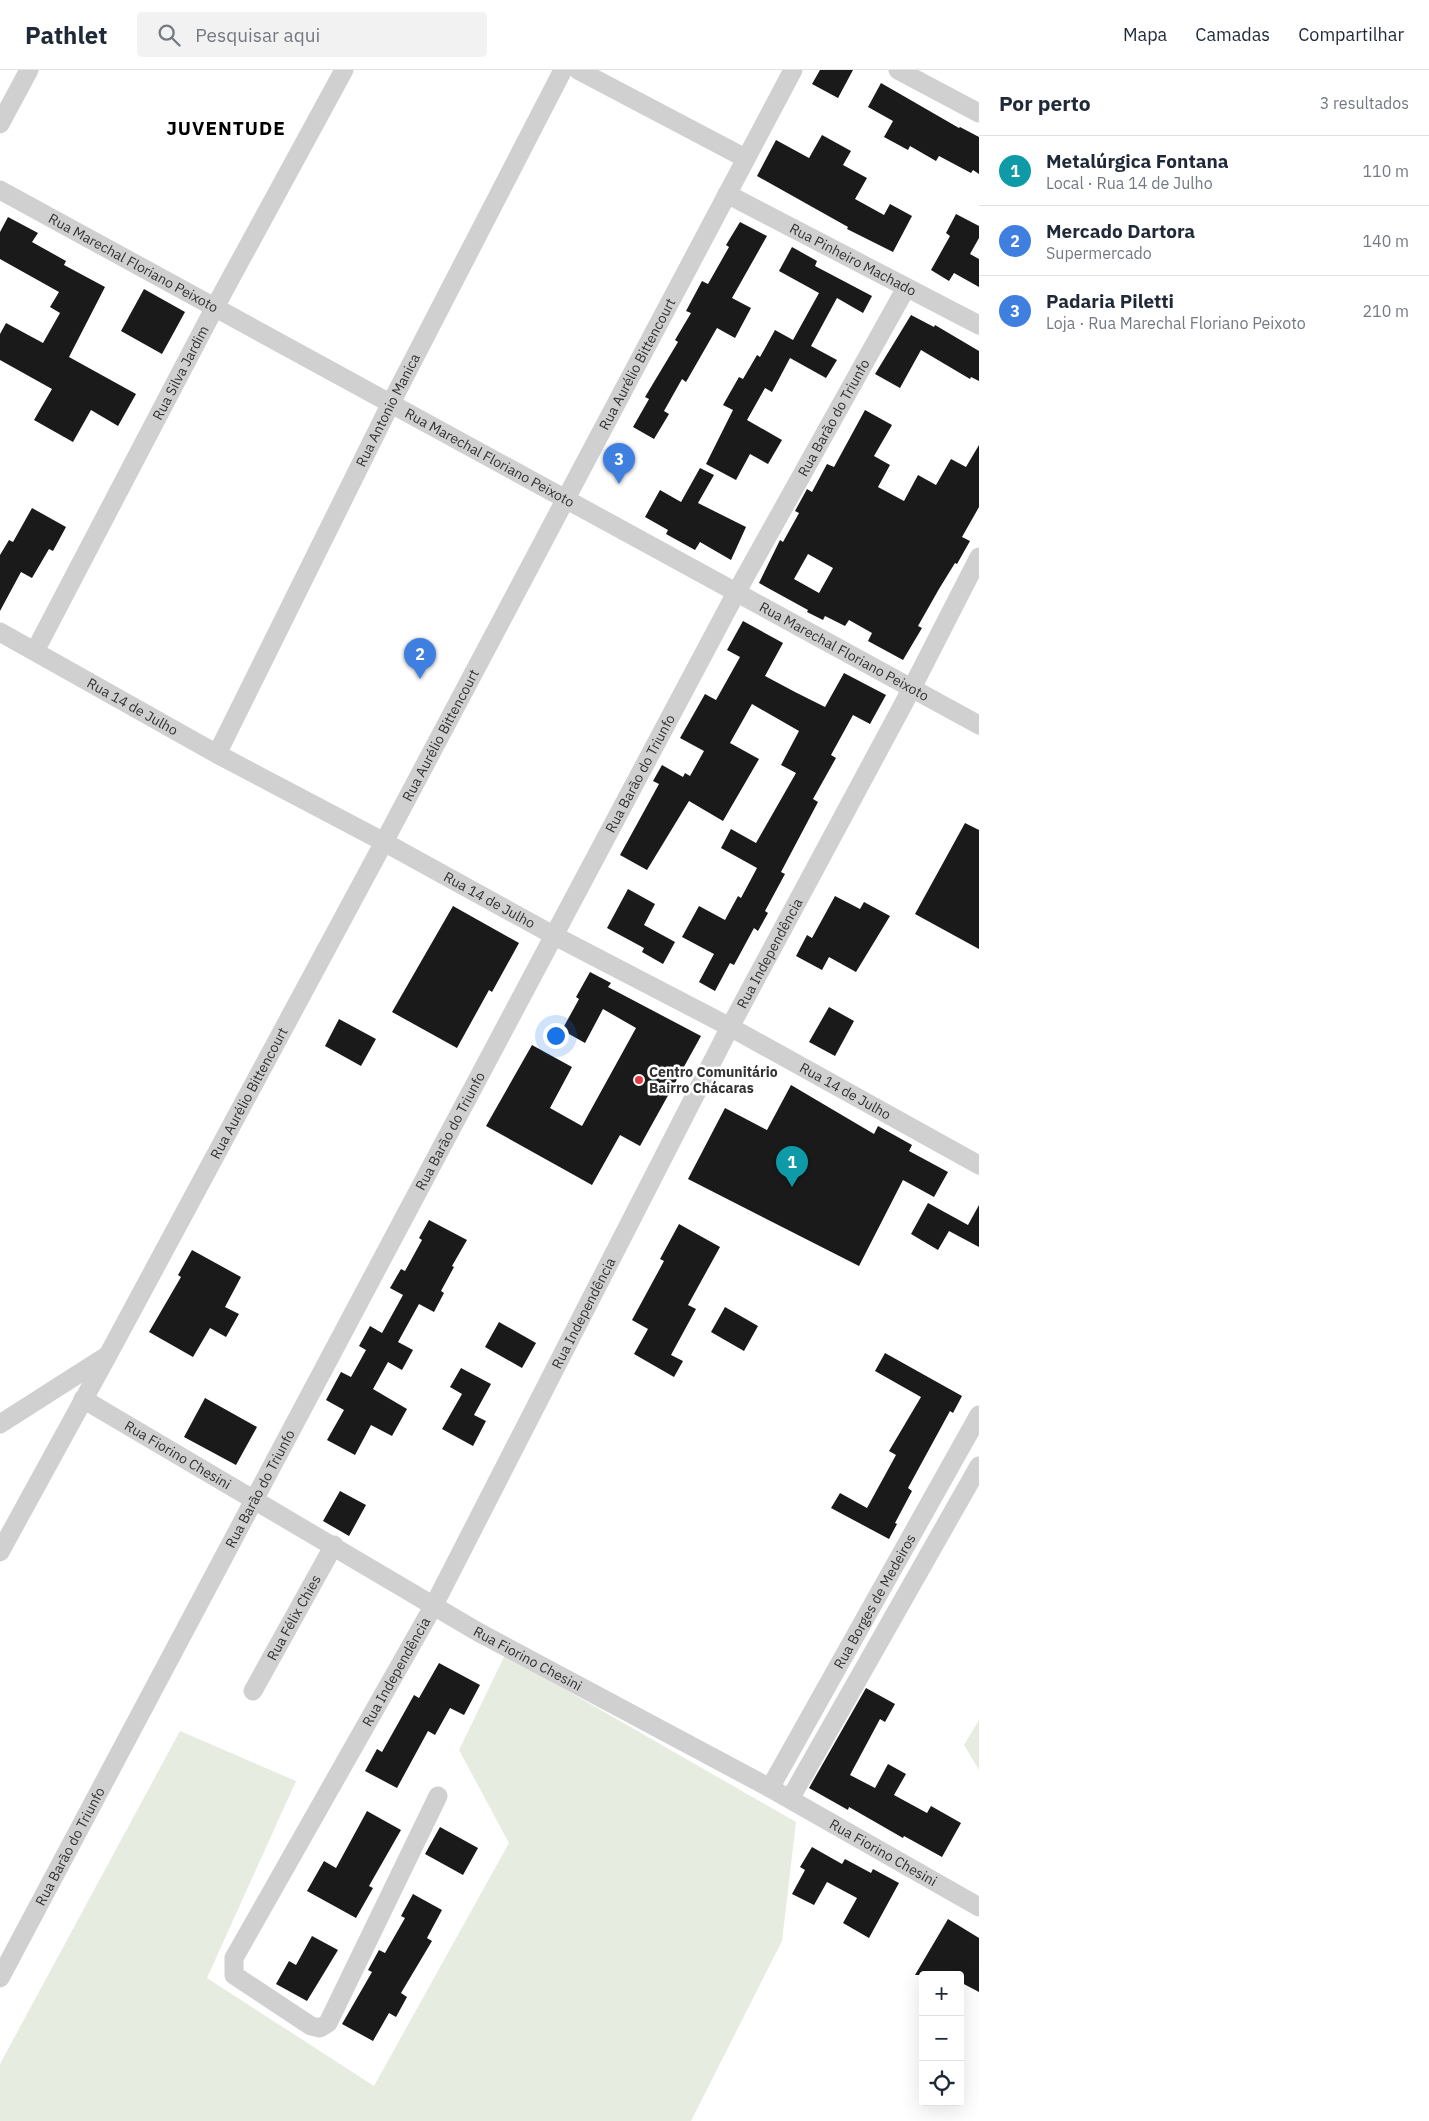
<!DOCTYPE html>
<html lang="pt">
<head>
<meta charset="utf-8">
<style>
  :root { --surface:#fff; --page:#f2f2f3; --text:#1f2937; --muted:#747a83; --line:#e0e1e3; --accent:#d93025 }
  body { margin:0; font-family:"IBM Plex Sans",sans-serif; background:var(--page); color:var(--text) }
  .controls { position:absolute; right:15px; bottom:15px; display:grid; overflow:hidden; border-radius:5px; box-shadow:0 5px 20px #0002 }
  .controls button { width:45px; height:45px; display:grid; place-items:center; padding:0; border:0; border-bottom:1px solid var(--line); background:var(--surface); color:var(--text); font:25px sans-serif }
  .you { position:absolute; left:555px; top:965px; width:18px; height:18px; margin:-12px; border:4px solid #fff; border-radius:50%; background:#1a73e8; box-shadow:0 0 0 8px #1a73e833 }
  .badge { display:grid; place-items:center; width:32px; height:32px; border-radius:50%; background:var(--accent); color:#fff; font-size:16px; font-weight:700 }
  .pin { position:absolute; translate:-50% -41px; filter:drop-shadow(0 1px 2px #0008) }
  .pin::after { content:''; position:absolute; top:26px; width:18px; height:15px; background:inherit; clip-path:polygon(0 0,100% 0,50% 100%) }
  .list { margin:0; padding:0; list-style:none }
  h2 { display:flex; justify-content:space-between; align-items:center; height:65px; margin:0; padding:0 20px; font-size:21px }
  h2 small { font-size:16px; font-weight:400; color:var(--muted) }
  .list li { display:grid; grid-template-columns:32px 1fr auto; gap:15px; align-items:center; box-sizing:border-box; height:70px; padding:0 20px; border-top:1px solid var(--line) }
  .list b { display:block; font-size:19px; white-space:nowrap }
  .list p { margin:0; font-size:16px; white-space:nowrap; color:var(--muted) }
  .list em { font-size:16px; font-style:normal; color:var(--muted) }
  .icon { flex:none; width:28px; height:28px; fill:none; stroke:currentColor; stroke-width:2; stroke-linecap:round; stroke-linejoin:round }
  .map { position:relative; flex:none; width:979px; height:2051px; overflow:hidden }
  header { display:flex; align-items:center; gap:30px; box-sizing:border-box; height:70px; padding:0 25px; background:var(--surface); border-bottom:1px solid var(--line) }
  header strong { font-size:24px }
  nav { display:flex; gap:28px; margin-inline-start:auto; font-size:18px }
  .search { width:350px; height:45px; background:var(--page); display:flex; align-items:center; gap:12px; box-sizing:border-box; padding:0 18px; border-radius:5px; color:var(--muted); font-size:19px }
  main { display:flex }
  aside { flex:1; background:var(--surface) }
  .map>svg:first-child { display:block }
</style>
</head>
<body>
<header>
<strong>Pathlet</strong>
<div class="search"><svg class="icon" aria-label="search" viewBox="0 0 24 24"><circle cx="10" cy="10" r="6"/><path d="M15 15l6 6"/></svg>Pesquisar aqui</div>
<nav><a>Mapa</a><a>Camadas</a><a>Compartilhar</a></nav>
</header>
<main>
<div class="map">
<svg width="979" height="2051" viewBox="0 0 979 2051">
  <rect width="100%" height="100%" fill="#fff"/>
  <path fill="#e6ecdf" d="M505 1585 796 1752 782 1871 691 2051H0V1994L180 1661 296 1711 207 1908 374 2016 509 1773 459 1680Z
    M979 1650V1700L964 1675Z"/>
  <path fill="#1a1a1a" fill-rule="evenodd" d="M820 0H853L838 28 812 14Z
    M881 13 959 58 960 57 979 67V104L973 100 971 103 939 86 936 91 910 76 908 80 884 67 893 51 868 37Z
    M822 65 851 81 843 95 867 108 855 129 884 145 890 134 912 146 893 182 847 159 848 157 757 106 776 70 809 88Z
    M956 144 979 156V168L970 184 979 189V217L954 203 949 211 931 200 950 166 946 163Z
    M8 147 38 163 32 172 66 191 64 195 105 217 69 287 136 324 118 356 91 340 73 372 34 350 52 319 0 290V264L6 253 43 273 60 243 50 237 59 222 0 189V162Z
    M740 152 767 166 732 228 751 238 735 268 717 258 686 312 682 309 664 341 669 344 654 369 633 357 649 329 645 327 678 272 675 270 691 243 686 241 702 211 708 214 729 177 726 175Z
    M792 177 817 191 815 196 872 226 863 243 837 228 811 276 837 290 826 308 790 288 772 322 765 318 747 350 782 370 768 394 750 384 736 410 706 394 733 340 723 335 739 307 743 309 757 285 760 287 775 260 793 270 819 223 779 201Z
    M144 219 185 242 162 284 121 261Z
    M911 245 934 257 935 255 979 281V311L971 307 970 309 921 280 900 318 875 304Z
    M865 340 892 355 874 386 890 395 878 417 904 431 918 405 936 415 951 389 966 397 979 375V437L962 467 970 471 957 494 955 493 939 519 918 556 922 558 903 590 868 571 872 563 849 550 845 556 825 546 823 550 807 542 808 540 759 513 780 470 783 472 799 443 795 441 807 419 812 422 827 394 834 397ZM808 484 833 498 819 523 794 509Z
    M700 398 714 405 698 433 746 457 731 490 700 472 695 480 666 464 668 460 645 447 660 420 681 432Z
    M32 438 66 457 53 481 49 479 32 508 21 502 0 541V485L9 470 13 472Z
    M743 551 783 573 765 606 795 622 825 637 844 603 886 625 870 654 853 645 831 685 836 688 813 729 818 732 781 802 785 804 765 841 768 843 758 861 754 858 734 895 730 893 715 921 699 912 714 884 682 867 699 836 725 850 738 826 741 828 757 798 721 778 731 759 756 773 796 703 781 695 799 661 752 634 730 673 759 689 723 751 689 731 647 800 620 785 659 714 653 711 662 695 683 707 685 703 690 706 704 681 680 668 705 624 716 630 740 587 727 580Z
    M965 753 979 760V879L915 844Z
    M628 819 655 834 644 855 675 872 663 894 642 882 644 878 607 858Z
    M835 826 860 839 864 832 890 846 856 902 829 887 822 900 796 886 807 865 812 868Z
    M453 836 519 873 492 922 489 920 457 978 392 942Z
    M590 902 611 913 608 917 701 966 640 1076 620 1065 592 1115 486 1056 532 975 572 997 550 1038 582 1056 636 958 603 939 585 973 562 960 579 929 576 927Z
    M829 937 854 951 835 986 809 972Z
    M339 949 376 969 361 996 325 976Z
    M791 1015 874 1064 878 1056 912 1075 909 1081 948 1102 934 1127 903 1110 859 1196 688 1109 725 1038 767 1060Z
    M928 1133 968 1155 979 1135V1177L949 1161 938 1180 911 1164Z
    M429 1150 467 1170 452 1196 454 1197 441 1221 444 1223 434 1242 419 1234 398 1272 413 1280 402 1300 388 1292 373 1319 407 1339 392 1366 371 1355 355 1385 327 1370 344 1340 326 1330 341 1302 351 1307 366 1280 359 1276 370 1256 382 1263 403 1225 390 1218 401 1199 405 1201 422 1170 419 1168Z
    M679 1154 720 1177 688 1235 696 1239 671 1285 683 1291 674 1307 634 1284 648 1259 632 1250 664 1191 660 1189Z
    M192 1180 241 1207 225 1237 239 1244 226 1267 210 1258 193 1287 149 1262 181 1207 178 1205Z
    M725 1237 758 1256 744 1281 711 1262Z
    M499 1252 536 1273 522 1298 485 1277Z
    M885 1283 962 1326 953 1343 950 1341 908 1418 912 1421 895 1453 897 1454 889 1469 831 1438 840 1423 867 1438 896 1385 889 1381 921 1327 875 1301Z
    M461 1298 491 1314 474 1345 486 1351 473 1376 442 1359 462 1324 450 1317Z
    M205 1328 257 1357 236 1395 184 1367Z
    M340 1421 366 1435 349 1466 323 1451Z
    M439 1593 480 1615 464 1645 450 1638 435 1665 428 1661 397 1718 365 1701 377 1679 382 1682 414 1625 419 1628Z
    M866 1618 895 1634 885 1652 880 1649 850 1705 875 1718 888 1694 906 1704 894 1725 927 1743 931 1736 961 1753 942 1787 904 1766 903 1768 849 1737 848 1740 809 1718Z
    M367 1741 401 1760 369 1816 373 1818 356 1848 307 1821 324 1791 336 1798Z
    M440 1757 478 1778 463 1805 425 1784Z
    M812 1777 842 1794 845 1789 871 1803 873 1799 899 1813 869 1868 843 1853 857 1828 827 1812 814 1835 792 1824 805 1800 800 1797Z
    M413 1824 442 1840 427 1868 432 1871 401 1923 407 1927 396 1947 389 1943 373 1971 342 1954 372 1902 368 1900 379 1880 385 1883 405 1848 401 1846Z
    M948 1849 979 1868V1922L960 1912V1905H915Z
    M312 1866 338 1880 307 1931 276 1914 289 1891 296 1895Z"/>
  <g fill="none" stroke-linecap="round" stroke-linejoin="round">
    <g stroke="#d0d0d0" stroke-width="19">
      <path d="M578 0 745 88"/>
      <path d="M898 0 979 43"/>
      <path d="M0 54 29 0"/>
      <path id="s1" d="M0 120 979 655"/>
      <path id="s2" d="M727 124 979 255"/>
      <path id="s3" d="M0 562 217 684 384 772 553 865 730 957 979 1095"/>
      <path id="s4" d="M35 581 215 237 344 0"/>
      <path id="s5" d="M217 684 391 333 563 0"/>
      <path id="s6" d="M83 1329 478 1562 770 1718 979 1837"/>
      <path d="M0 1354 105 1287"/>
      <path id="s7" d="M0 1482 108 1285 384 772 793 0"/>
      <path id="s8" d="M253 1621 334 1475"/>
      <path id="s9" d="M770 1718 979 1345"/>
      <path id="s10" d="M438 1726 328 1953 320 1958 311 1956 234 1905V1888L434 1535 730 957 912 618 979 487"/>
      <path d="M790 1729 979 1396"/>
      <path id="s11" d="M0 1908 736 523 906 218"/>
    </g>
  </g>
  <circle fill="#e63946" stroke="#fff" stroke-width="2" cx="639" cy="1010" r="5"/>
  <g text-anchor="middle" stroke-width="5" stroke-linejoin="round" paint-order="stroke">
    <g font-size="14" fill="#333" stroke="#fff">
      <text dy="5" stroke="none"><textPath href="#s2" startOffset="142">Rua Pinheiro Machado</textPath></text>
      <text dy="5" stroke="none"><textPath href="#s1" startOffset="152">Rua Marechal Floriano Peixoto</textPath></text>
      <text dy="5" stroke="none"><textPath href="#s7" startOffset="1348">Rua Aurélio Bittencourt</textPath></text>
      <text dy="5" stroke="none"><textPath href="#s4" startOffset="314">Rua Silva Jardim</textPath></text>
      <text dy="5" stroke="none"><textPath href="#s5" startOffset="384">Rua Antonio Manica</textPath></text>
      <text dy="5" stroke="none"><textPath href="#s11" startOffset="1769">Rua Barão do Triunfo</textPath></text>
      <text dy="5" stroke="none"><textPath href="#s1" startOffset="558">Rua Marechal Floriano Peixoto</textPath></text>
      <text dy="5" stroke="none"><textPath href="#s1" startOffset="962">Rua Marechal Floriano Peixoto</textPath></text>
      <text dy="5" stroke="none"><textPath href="#s3" startOffset="152">Rua 14 de Julho</textPath></text>
      <text dy="5" stroke="none"><textPath href="#s7" startOffset="928">Rua Aurélio Bittencourt</textPath></text>
      <text dy="5" stroke="none"><textPath href="#s11" startOffset="1364">Rua Barão do Triunfo</textPath></text>
      <text dy="5" stroke="none"><textPath href="#s3" startOffset="558">Rua 14 de Julho</textPath></text>
      <text dy="5" stroke="none"><textPath href="#s10" startOffset="1519">Rua Independência</textPath></text>
      <text dy="5" stroke="none"><textPath href="#s3" startOffset="962">Rua 14 de Julho</textPath></text>
      <text dy="5" stroke="none"><textPath href="#s7" startOffset="522">Rua Aurélio Bittencourt</textPath></text>
      <text dy="5" stroke="none"><textPath href="#s11" startOffset="959">Rua Barão do Triunfo</textPath></text>
      <text dy="5" stroke="none"><textPath href="#s10" startOffset="1114">Rua Independência</textPath></text>
      <text dy="5" stroke="none"><textPath href="#s6" startOffset="110">Rua Fiorino Chesini</textPath></text>
      <text dy="5" stroke="none"><textPath href="#s11" startOffset="554">Rua Barão do Triunfo</textPath></text>
      <text dy="5" stroke="none"><textPath href="#s9" startOffset="214">Rua Borges de Medeiros</textPath></text>
      <text dy="5" stroke="none"><textPath href="#s8" startOffset="84">Rua Félix Chies</textPath></text>
      <text dy="5" stroke="none"><textPath href="#s6" startOffset="515">Rua Fiorino Chesini</textPath></text>
      <text dy="5" stroke="none"><textPath href="#s10" startOffset="709">Rua Independência</textPath></text>
      <text dy="5" stroke="none"><textPath href="#s11" startOffset="149">Rua Barão do Triunfo</textPath></text>
      <text dy="5" stroke="none"><textPath href="#s6" startOffset="920">Rua Fiorino Chesini</textPath></text>
    </g>
    <g font-size="14" font-weight="bold" fill="#333" stroke="#fff" text-anchor="start">
      <text x="649" y="1007">Centro Comunitário<tspan x="649" dy="16">Bairro Chácaras</tspan></text>
    </g>
    <g font-size="19" font-weight="bold" letter-spacing="1" fill="#000" stroke="#fff">
      <text x="226" y="65">JUVENTUDE</text>
    </g>
  </g>
</svg>
<div class="controls">
<button>+</button>
<button>−</button>
<button><svg class="icon" aria-label="locate" viewBox="0 0 24 24"><circle cx="12" cy="12" r="6"/><path d="M12 2v4M12 18v4M2 12h4M18 12h4"/></svg></button>
</div>
<div class="you"></div>
<div class="pin badge" style="left:792px;top:1117px;background:#0f9aa8">1</div>
<div class="pin badge" style="left:420px;top:609px;background:#3f7fe0">2</div>
<div class="pin badge" style="left:619px;top:414px;background:#3f7fe0">3</div>
</div>
<aside>
<h2>Por perto<small>3 resultados</small></h2>
<ul class="list">
<li><span class="badge" style="background:#0f9aa8">1</span><div><b>Metalúrgica Fontana</b><p>Local · Rua 14 de Julho</p></div><em>110 m</em></li>
<li><span class="badge" style="background:#3f7fe0">2</span><div><b>Mercado Dartora</b><p>Supermercado</p></div><em>140 m</em></li>
<li><span class="badge" style="background:#3f7fe0">3</span><div><b>Padaria Piletti</b><p>Loja · Rua Marechal Floriano Peixoto</p></div><em>210 m</em></li>
</ul>
</aside>
</main>
</body>
</html>
